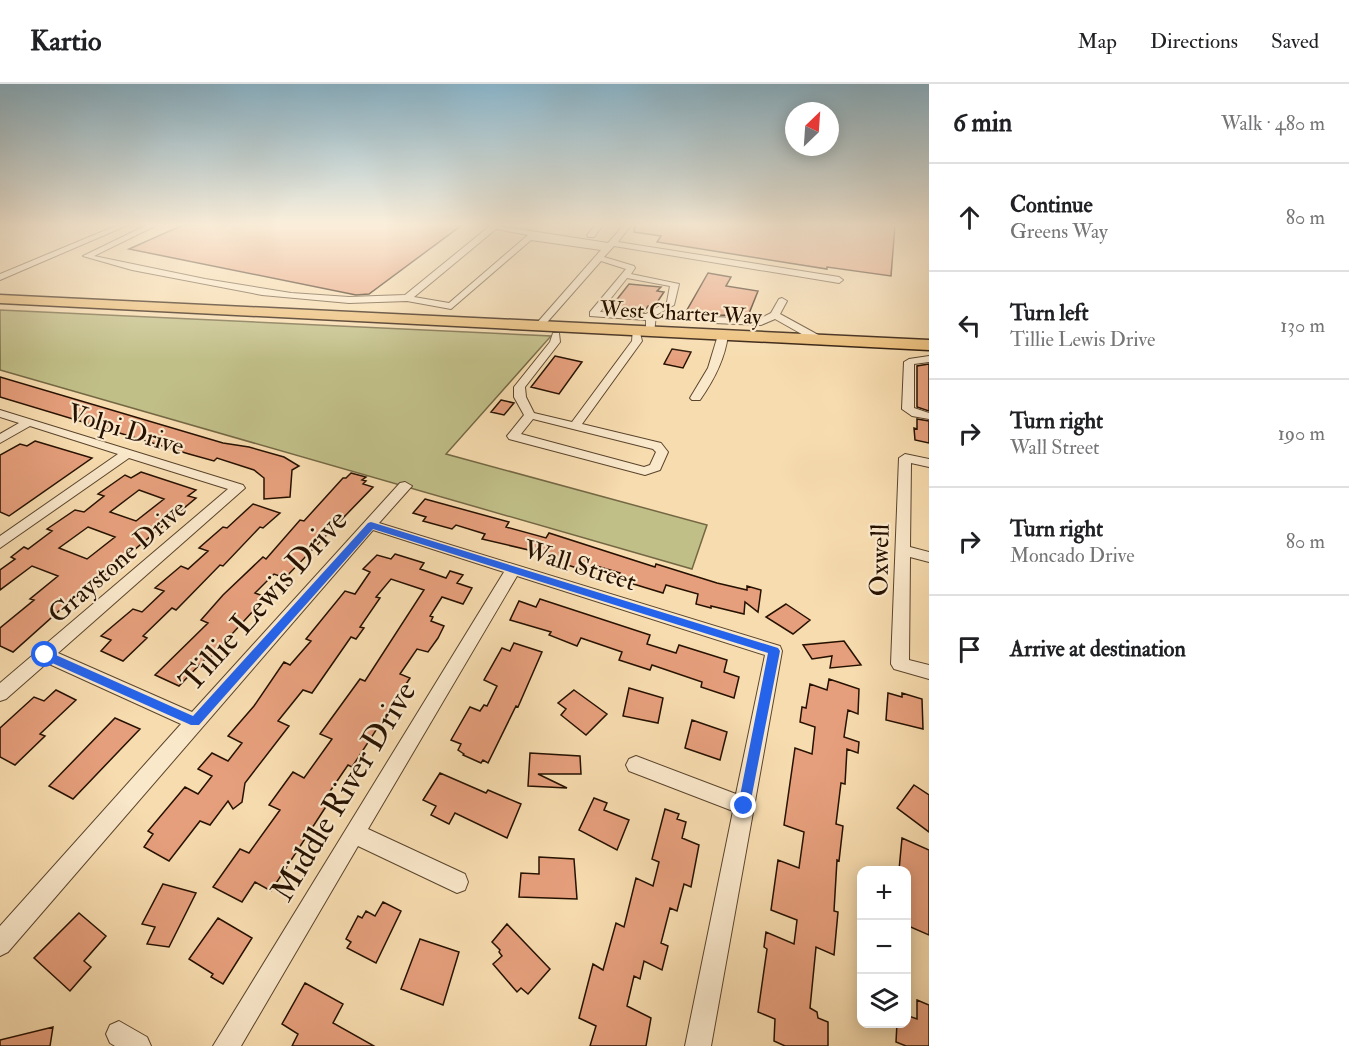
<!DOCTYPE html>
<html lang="en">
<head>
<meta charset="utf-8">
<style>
  :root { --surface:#fff; --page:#f6f6f6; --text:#202124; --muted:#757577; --line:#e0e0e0 }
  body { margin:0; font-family:"IM FELL Double Pica",serif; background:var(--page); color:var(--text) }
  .controls { position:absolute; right:18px; bottom:18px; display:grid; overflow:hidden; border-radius:12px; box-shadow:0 3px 15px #0003 }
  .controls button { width:54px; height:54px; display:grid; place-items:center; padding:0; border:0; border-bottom:2px solid var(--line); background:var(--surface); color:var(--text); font:30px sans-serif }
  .compass { position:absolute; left:785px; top:18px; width:54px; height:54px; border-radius:50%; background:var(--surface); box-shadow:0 3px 15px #0003; rotate:25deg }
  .stop { position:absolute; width:18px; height:18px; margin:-14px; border:4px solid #2563eb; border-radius:50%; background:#fff }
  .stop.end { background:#2563eb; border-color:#fff; box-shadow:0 2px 6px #0008 }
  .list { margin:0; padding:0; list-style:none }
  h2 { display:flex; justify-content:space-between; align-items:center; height:78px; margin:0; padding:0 24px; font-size:26px }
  h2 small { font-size:20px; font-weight:400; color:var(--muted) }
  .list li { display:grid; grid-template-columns:39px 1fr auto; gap:18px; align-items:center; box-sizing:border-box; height:108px; padding:0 24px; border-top:2px solid var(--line) }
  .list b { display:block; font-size:22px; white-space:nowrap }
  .list p { margin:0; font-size:20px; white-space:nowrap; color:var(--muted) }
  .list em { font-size:20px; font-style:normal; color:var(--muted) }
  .icon { flex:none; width:33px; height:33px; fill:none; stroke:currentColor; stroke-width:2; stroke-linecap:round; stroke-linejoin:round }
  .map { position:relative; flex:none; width:929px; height:962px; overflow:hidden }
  header { display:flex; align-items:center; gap:36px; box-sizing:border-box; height:84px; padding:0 30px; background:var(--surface); border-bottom:2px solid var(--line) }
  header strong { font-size:28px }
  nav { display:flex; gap:33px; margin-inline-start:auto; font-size:21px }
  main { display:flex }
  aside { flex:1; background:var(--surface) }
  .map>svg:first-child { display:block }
</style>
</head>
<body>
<header>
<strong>Kartio</strong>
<nav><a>Map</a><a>Directions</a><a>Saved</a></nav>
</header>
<main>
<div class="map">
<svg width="929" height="962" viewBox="0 0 929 962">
  <rect width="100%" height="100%" fill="#f7dcaf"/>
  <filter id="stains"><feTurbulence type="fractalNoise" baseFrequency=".00333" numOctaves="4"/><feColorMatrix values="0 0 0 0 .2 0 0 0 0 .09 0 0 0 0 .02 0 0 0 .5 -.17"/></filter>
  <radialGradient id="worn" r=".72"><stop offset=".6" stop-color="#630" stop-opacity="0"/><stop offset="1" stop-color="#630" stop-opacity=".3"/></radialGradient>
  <path fill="#c1bf88" stroke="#746844" stroke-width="1.5" d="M0 226 551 252 446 370 707 441 692 485 0 286Z"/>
  <path fill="#e69f7c" stroke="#261100" stroke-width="1.5" fill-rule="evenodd" d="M183 141H462L369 210 356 211 129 165Z
    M635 141H895L891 192 827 183V185L657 158 661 152 634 148Z
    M708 189 731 193 726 202 758 207 748 232 717 231 687 226Z
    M629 200 661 203 657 207 664 208 654 223 648 222 644 228 611 223Z
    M672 265 691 268 683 284 664 280Z
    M555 272 582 278 559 310 531 303Z
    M929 280V327L917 323V282Z
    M0 293 223 359 249 363 284 373 299 382 292 386 290 413 264 415V394L254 386 217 374 214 377 189 370 0 313Z
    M501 316 514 319 504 331 491 328Z
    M917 335 929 337V359L915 356 914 344 917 345Z
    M35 357 92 374 9 432 0 428V371L20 360 27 362Z
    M141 388 196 406 188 412 196 414 71 519 69 518 13 568 0 562V544L34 516 30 515 58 492 32 482 0 506V486L15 475 11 473 24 463 28 465 52 447 47 445 75 426 84 428 104 412 98 410 125 391 131 394ZM139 406 164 415 136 437 110 428ZM88 443 115 453 87 475 59 464Z
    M351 389 366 393 362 396 366 397 363 400 373 403 285 494 274 490 255 509 266 513 210 574 207 573 179 602 155 591 208 539 201 536 223 511 263 473 266 475 300 436 304 437 343 394H346Z
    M425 415 509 438 506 443 546 454 549 449 655 483 656 480 717 499 747 506V502L761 506 758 528 745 518 744 530 711 522V524L696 520 698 510 666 501 663 509 617 495 620 489 593 481 590 488 548 475 550 471 482 455 485 450 456 441 452 445 423 437 426 433 413 429Z
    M253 420 280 429 263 444 260 443 223 482 220 481 176 526 172 524 143 552 147 554 123 577 101 567 111 556 101 552 133 525 142 528 164 507 155 504 181 482 188 485 208 467 199 464 223 443 227 444Z
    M395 470 424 479 420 485 446 494 450 487 463 491 457 499 472 504 463 520 442 513 430 532 433 533 431 537 444 542 438 554 428 568 417 565 400 590 410 594 352 683 348 681 322 719 327 721 271 807 255 798 242 818 213 803 240 765 249 769 280 726 269 721 293 688 304 694 332 655 320 650 360 595 365 597 424 506 391 495 376 513 380 514 360 543 364 544 356 555 351 553 312 609 303 606 278 637 289 642 245 699 242 718 233 725 228 717 210 741 200 737 169 777 144 763 153 750 148 747 185 703 198 710 212 692 198 685 212 669 228 677 242 659 228 652 254 622 284 578 290 581 311 557 306 555 345 507 355 510 370 488 363 485 377 471 391 475Z
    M540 515 650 551 647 560 676 569 679 561 727 576 724 588 739 593 734 614 701 603 702 598 652 581 650 586 619 576 622 568 581 554 577 562 549 551 551 548 510 536 519 517 536 523Z
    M786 520 810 536 793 550 766 533Z
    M844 557 861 581 830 584 832 572 812 575 803 561Z
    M514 559 542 568 518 623 516 622 488 679 483 676 481 679 463 671 464 670 458 666 461 660 451 656 470 623 480 627 484 621 487 622 497 602 484 596 502 564 510 567Z
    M829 595 859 605 858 630 848 626 844 653 859 658 858 669 847 665 845 700 841 699 836 740 843 742 839 777 837 776 834 827 838 828 834 871 816 863 810 924 817 928 818 934 828 938V962H785L774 957 775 935 758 928 767 865 764 863 766 848 794 860 797 836 771 826 778 776 799 784 804 748 784 741 795 664 812 670 815 643 800 638 802 623 806 624 810 600 827 606Z
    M629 604 663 614 658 639 623 632Z
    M56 606 76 616 40 650 45 652 15 681 0 673V644L34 613 44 617Z
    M574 606 607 630 586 651 561 631 566 625 558 619Z
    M888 609 902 613V609L922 615 923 645 886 636Z
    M115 634 140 645 73 715 49 702Z
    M692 636 727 648 720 676 685 664Z
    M530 669 580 672 581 690H538L567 704 528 702Z
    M440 689 486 709 488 706 521 720 507 754 455 729 449 740 431 731 436 722 423 716Z
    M914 701 929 711V748L897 724Z
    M594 714 607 719 604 726 629 736 617 766 579 746Z
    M665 725 679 730 677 735 686 738 682 754 699 761 691 803 684 800 677 827 670 824 661 859 668 862 662 886 644 877 640 895 634 892 627 922 651 934 646 962H590L596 942 579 934 593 880 603 886 616 839 624 843 636 794 653 802 659 778 652 775Z
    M902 754 929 766V851L906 841V786H899Z
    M539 773 574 775 577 815 519 813 521 789 539 790Z
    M163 800 196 809 169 863 147 860 155 843 142 840Z
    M383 818 401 827 376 879 347 864 351 858 346 855 358 832 362 834 366 827 375 832Z
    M79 829 106 852 84 877 91 883 70 907 34 874Z
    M218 834 252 854 223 900 211 893 213 890 189 875Z
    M507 840 550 885 528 910 521 904 517 908 493 880 502 872 499 868 500 866 492 858Z
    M420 855 459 868 443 921 401 905Z
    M305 899 343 920 333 939 374 962H292L298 950 282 940Z
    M917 916 929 921V962H906L896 958 897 939H906V931L917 935Z
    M53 943 50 962H0V956Z"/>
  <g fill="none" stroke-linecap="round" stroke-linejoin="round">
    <g stroke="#5a442c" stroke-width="2">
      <path id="minor" d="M118 141H128L0 196V190Z
        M147 141H157L94 172 205 195 291 209 349 213 405 211 491 141 608 159 624 141H631L618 158 839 193 843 196 839 199 614 162 604 173 634 182 635 184 631 190 679 200 674 221 656 231 654 249 646 247V236L590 232V228L626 185 601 177 542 244 539 245 534 242 536 240 601 166 531 156 451 225 407 217 349 219 262 211 132 186 83 172ZM496 145 528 151 449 219 414 213ZM627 194 670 202 667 218 646 230 600 228Z
        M596 141H603L594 153H588L587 151Z
        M782 214 787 217 780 230 822 253V257H814L775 235 761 241 714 239 709 236 714 233 759 235 771 229 779 215Z
        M633 245H639L642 257 582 340 661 359 668 368 660 386 645 391 509 355 507 352 524 331 514 313V303L550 258 553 249H559L560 258 525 303 526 313 534 329 572 338 632 257ZM533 335 653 365 656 368 650 381 644 383 521 350Z
        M723 248 728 251C725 275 714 296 700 316H692L690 314 708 284 718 251Z
        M929 272V278L914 280V324L929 329V335L912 332 902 325 904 278 909 275Z
        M0 326 243 401 245 404 58 569 192 628 400 399 405 398 412 402 379 439 780 562 782 567 711 962H685L733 727 629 687 626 681 629 675 636 672 736 710 765 571 517 492 368 745 465 790 468 798 465 806 457 809 358 762 241 962H213L504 488 373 446 8 868 0 872V842L181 640 47 579 6 615 0 617V599L228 405 129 374 0 464V452L118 370 30 342 0 359V350L19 339 0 333Z
        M905 370 929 375V383L911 379 910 463 929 468V478L910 473 909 576 929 581V595L894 585 891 580 899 374Z
        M119 937 147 953 151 962H115L110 959 106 950 110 941Z"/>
    </g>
    <g stroke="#261100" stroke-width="3">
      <path id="highway" d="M0 211 929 256V266L0 219Z"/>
    </g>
    <use href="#minor" fill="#fae8cb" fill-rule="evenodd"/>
    <use href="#highway" fill="#ecbe78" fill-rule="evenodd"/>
  </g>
  <linearGradient id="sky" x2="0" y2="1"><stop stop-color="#8ab7ce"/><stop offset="0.51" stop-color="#fbefdb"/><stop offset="1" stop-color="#fbefdb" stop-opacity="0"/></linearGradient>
  <rect width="929" height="276" fill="url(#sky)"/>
  <path fill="#2563eb" d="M371 438 778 564 780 567 749 726 744 728 740 726 738 722 768 569 373 445 199 641H191L41 574 40 571 41 568H49L193 632 368 439Z"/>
  <g text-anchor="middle" stroke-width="4.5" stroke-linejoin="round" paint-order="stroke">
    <g font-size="22" fill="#261100" stroke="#fae8cb">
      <text transform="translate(681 228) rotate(3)" y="8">West Charter Way</text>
    </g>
    <g font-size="26" fill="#261100" stroke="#fae8cb">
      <text transform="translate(126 345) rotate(17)" y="9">Volpi Drive</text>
      <text transform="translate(879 476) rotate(-89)" y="9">Oxwell</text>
      <text transform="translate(117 477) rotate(-41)" y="9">Graystone Drive</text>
      <text transform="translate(580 481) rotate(17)" y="9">Wall Street</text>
    </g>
    <g font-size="32" fill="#261100" stroke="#fae8cb">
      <text transform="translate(263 516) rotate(-48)" y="11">Tillie Lewis Drive</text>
      <text transform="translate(343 707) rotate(-59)" y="11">Middle River Drive</text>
    </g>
  </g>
  <rect width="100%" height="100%" filter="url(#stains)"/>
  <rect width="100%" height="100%" fill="url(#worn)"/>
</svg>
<div class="controls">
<button>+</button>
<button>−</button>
<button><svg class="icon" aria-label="layers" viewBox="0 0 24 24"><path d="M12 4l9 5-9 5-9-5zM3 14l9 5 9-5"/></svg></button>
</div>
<svg class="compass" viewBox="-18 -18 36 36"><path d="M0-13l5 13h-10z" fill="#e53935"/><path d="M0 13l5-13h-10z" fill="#757577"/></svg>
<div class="stop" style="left:45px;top:571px"></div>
<div class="stop end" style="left:744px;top:722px"></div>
</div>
<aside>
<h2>6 min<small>Walk · 480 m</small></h2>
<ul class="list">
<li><svg class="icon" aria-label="ahead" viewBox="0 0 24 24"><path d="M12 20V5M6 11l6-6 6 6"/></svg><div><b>Continue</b><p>Greens Way</p></div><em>80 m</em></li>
<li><svg class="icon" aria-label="left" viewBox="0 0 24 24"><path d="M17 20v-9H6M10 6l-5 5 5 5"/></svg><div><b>Turn left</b><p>Tillie Lewis Drive</p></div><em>130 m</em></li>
<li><svg class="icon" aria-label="right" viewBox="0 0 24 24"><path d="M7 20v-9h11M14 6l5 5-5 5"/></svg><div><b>Turn right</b><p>Wall Street</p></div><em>190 m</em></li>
<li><svg class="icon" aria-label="right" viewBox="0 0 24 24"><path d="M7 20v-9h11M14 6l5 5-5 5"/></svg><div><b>Turn right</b><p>Moncado Drive</p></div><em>80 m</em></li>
<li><svg class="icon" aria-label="arrive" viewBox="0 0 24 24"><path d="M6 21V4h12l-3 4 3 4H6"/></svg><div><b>Arrive at destination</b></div></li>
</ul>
</aside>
</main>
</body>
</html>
